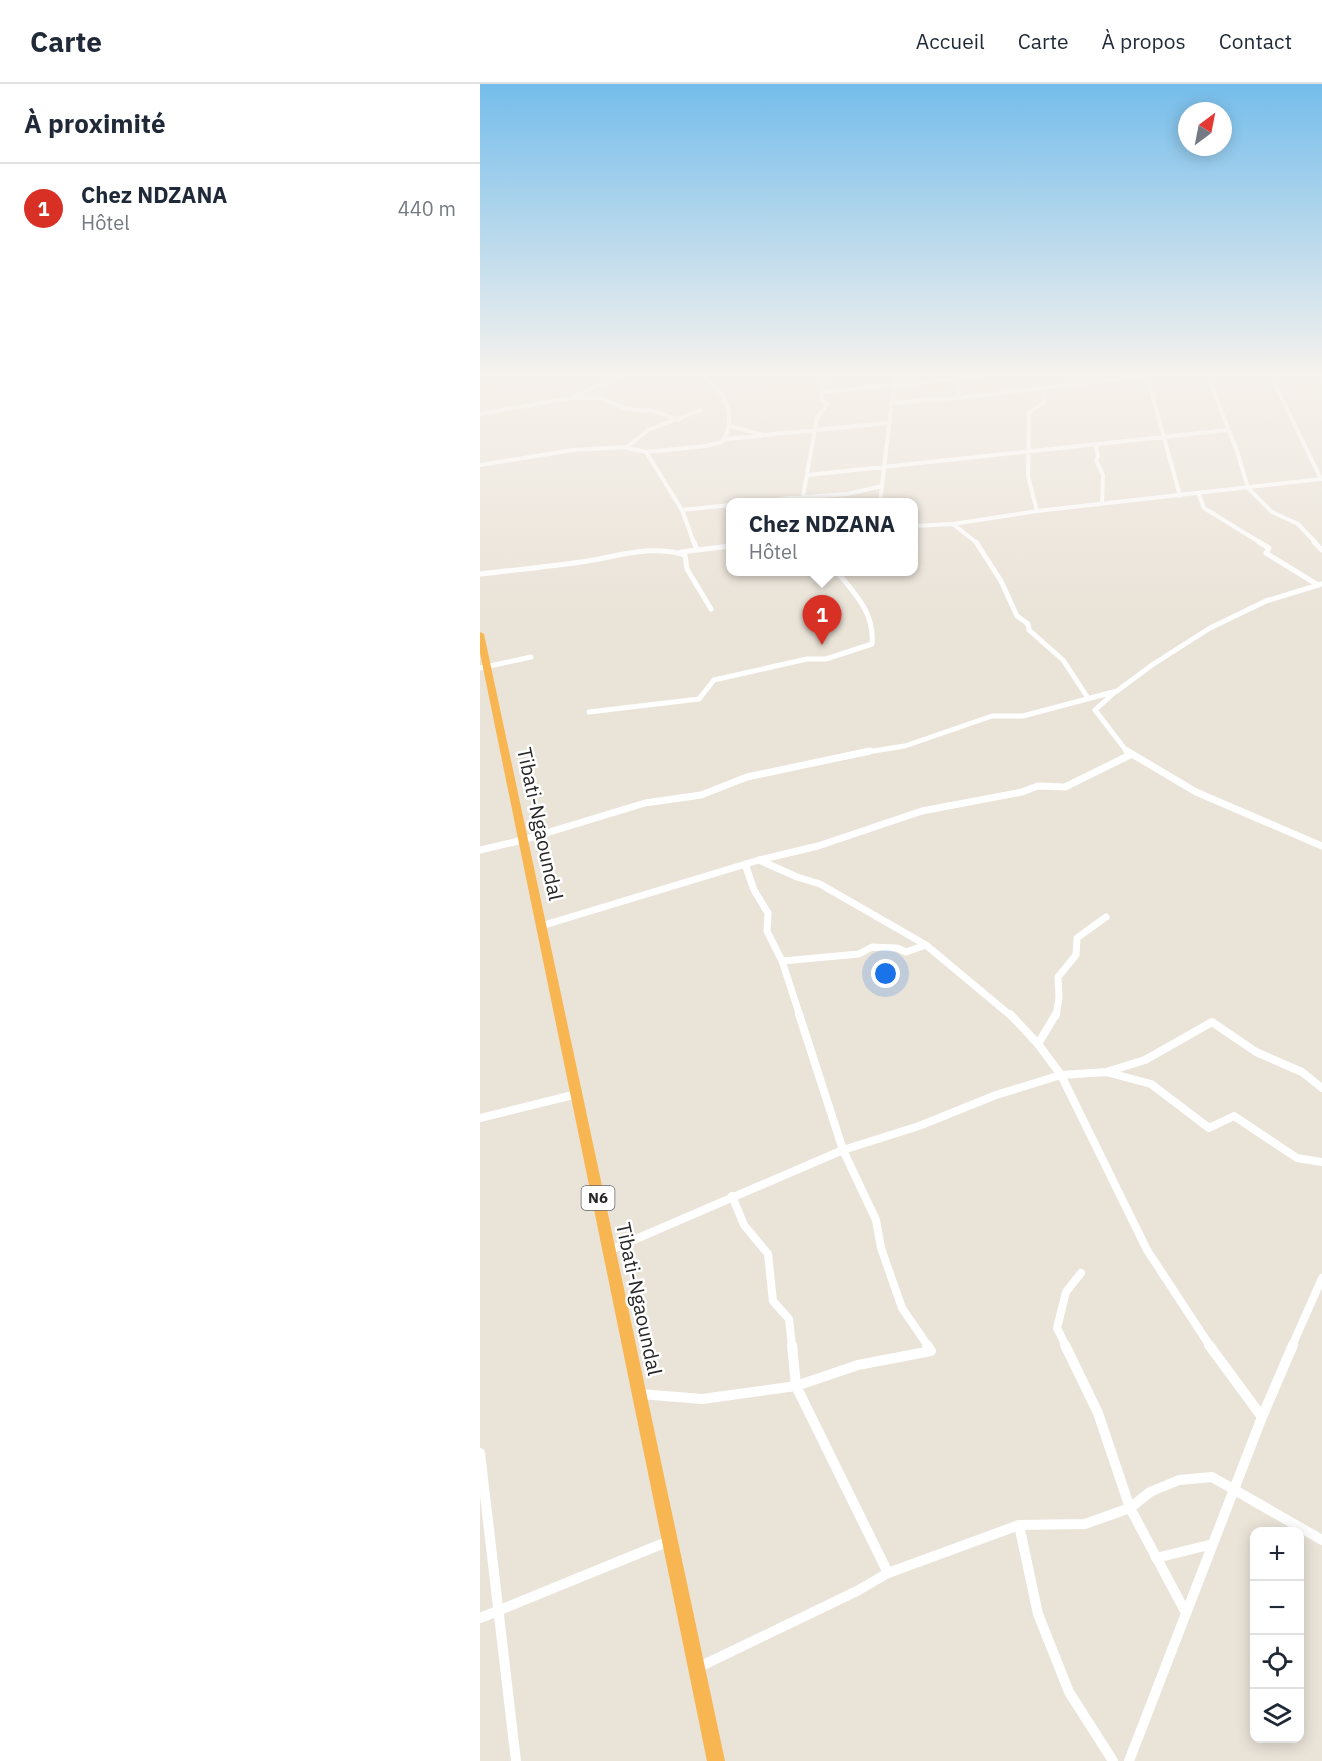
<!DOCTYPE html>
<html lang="fr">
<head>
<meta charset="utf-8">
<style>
  :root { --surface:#fff; --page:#f2f2f3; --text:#1f2937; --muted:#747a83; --line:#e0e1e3; --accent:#d93025 }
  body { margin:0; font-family:"IBM Plex Sans",sans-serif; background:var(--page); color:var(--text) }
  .controls { position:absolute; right:18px; bottom:18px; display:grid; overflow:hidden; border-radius:12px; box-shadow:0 3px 15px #0003 }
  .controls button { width:54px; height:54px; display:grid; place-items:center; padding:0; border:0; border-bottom:2px solid var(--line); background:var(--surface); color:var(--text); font:30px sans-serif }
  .compass { position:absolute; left:698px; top:18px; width:54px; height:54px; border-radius:50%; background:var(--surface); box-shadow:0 3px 15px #0003; rotate:32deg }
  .you { position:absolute; left:406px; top:890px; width:21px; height:21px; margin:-15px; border:4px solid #fff; border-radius:50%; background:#1a73e8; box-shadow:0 0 0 9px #1a73e833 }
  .badge { display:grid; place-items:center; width:39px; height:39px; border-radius:50%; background:var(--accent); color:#fff; font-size:20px; font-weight:700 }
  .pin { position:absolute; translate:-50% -50px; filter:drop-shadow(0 2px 3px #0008) }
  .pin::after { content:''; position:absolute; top:32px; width:21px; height:18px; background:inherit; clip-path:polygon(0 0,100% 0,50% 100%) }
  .popup { position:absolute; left:246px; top:414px; width:192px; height:78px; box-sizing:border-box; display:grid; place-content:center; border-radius:12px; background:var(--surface); filter:drop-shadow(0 2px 4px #0005); font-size:20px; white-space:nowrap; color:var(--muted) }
  .popup b { font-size:22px; color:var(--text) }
  .popup::after { content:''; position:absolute; left:50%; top:100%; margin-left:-12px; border:12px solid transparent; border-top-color:var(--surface) }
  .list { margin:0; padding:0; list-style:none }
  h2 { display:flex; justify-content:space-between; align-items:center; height:78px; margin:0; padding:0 24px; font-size:26px }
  h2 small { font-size:20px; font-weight:400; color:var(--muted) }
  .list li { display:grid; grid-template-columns:39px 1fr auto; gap:18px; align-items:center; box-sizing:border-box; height:90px; padding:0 24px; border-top:2px solid var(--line) }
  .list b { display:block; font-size:22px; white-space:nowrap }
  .list p { margin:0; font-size:20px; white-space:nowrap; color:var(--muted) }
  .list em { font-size:20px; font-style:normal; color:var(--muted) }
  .icon { flex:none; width:33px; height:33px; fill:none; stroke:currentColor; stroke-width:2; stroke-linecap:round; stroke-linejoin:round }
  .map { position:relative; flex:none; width:842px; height:1677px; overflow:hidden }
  header { display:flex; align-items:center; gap:36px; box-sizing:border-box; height:84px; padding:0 30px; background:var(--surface); border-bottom:2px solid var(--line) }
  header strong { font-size:28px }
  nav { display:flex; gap:33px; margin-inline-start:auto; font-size:21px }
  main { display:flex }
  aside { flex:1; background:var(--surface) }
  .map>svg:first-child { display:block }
</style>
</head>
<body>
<header>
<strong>Carte</strong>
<nav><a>Accueil</a><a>Carte</a><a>À propos</a><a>Contact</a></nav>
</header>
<main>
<aside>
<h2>À proximité<small></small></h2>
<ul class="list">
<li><span class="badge">1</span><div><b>Chez NDZANA</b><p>Hôtel</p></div><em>440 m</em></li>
</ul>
</aside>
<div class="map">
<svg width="842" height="1677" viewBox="0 0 842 1677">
  <rect width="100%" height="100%" fill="#eae3d8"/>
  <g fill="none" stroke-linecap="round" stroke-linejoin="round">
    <path stroke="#fff" stroke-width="4" d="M476 292 479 304 478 314
      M667 292 700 412
      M728 292 757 367 768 404 792 428 818 440 836 459
      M0 293 3 292
      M342 308 509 292
      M93 314H120L147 325 173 327 199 336
      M411 319 478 314 663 292
      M0 330 91 314 131 295 145 292
      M249 342 284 351 408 339
      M245 355 281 352
      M621 360 616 362 618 373 616 376 623 391 622 420
      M147 363 168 346 221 326
      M166 368 202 426 214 459
      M0 381 93 366 143 363 166 368 226 362 242 358C258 334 245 306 223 292
      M328 391 748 346
      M719 411 724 424 781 459
      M285 418 308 414 368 410 402 402
      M322 418 337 333 347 321 341 315 345 292
      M400 418 415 292
      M202 426 250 421
      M557 427 548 392 549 333V329L564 318 563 303
      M473 440 497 459
      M434 442 473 440 557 427 841 395 791 292"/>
    <path stroke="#fff" stroke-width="5" d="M214 458 217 466
      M496 458 521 497 537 532 548 540 549 546 583 576 608 614
      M779 458 789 464 786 469 838 501
      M834 458 842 466
      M201 468 250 462
      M0 490C34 486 67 483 101 478 136 473 170 460 205 471L207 485 231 525
      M0 584 51 573
      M635 608 615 626 648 669
      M109 628 219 615 234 596 327 575H346L392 560C395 530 375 509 357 488
      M380 669 425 662 512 632H543L637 607 672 581 730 544 786 517 842 500"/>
    <path stroke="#fff" stroke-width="7" d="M647 667 716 708 842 762
      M0 766 43 756 165 719 221 711 267 693 390 667
      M279 776 317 793 340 800 446 861 531 932
      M265 780 274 806 288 829 287 847 302 877 320 932
      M61 842 279 776 338 762 442 727 542 708 558 702 585 703 650 671
      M302 877 379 870 392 863 417 864 426 868 446 861
      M576 932 579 914 578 893 596 871 597 854 626 833"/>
    <path stroke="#fff" stroke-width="8" d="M319 930 363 1066 396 1136 401 1164 422 1224 448 1262
      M530 930 558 960 581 991 626 988 671 1000 729 1044 754 1032 817 1074 842 1078
      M558 960 576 930
      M626 988 665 976 732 938 776 968 822 988 842 1004
      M0 1034 97 1010
      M252 1112 264 1141 288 1170 293 1217 309 1235 312 1262
      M128 1167 363 1066 439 1042 516 1011 581 991 667 1166 730 1262
      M586 1262 577 1244 586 1208 601 1189
      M812 1262 842 1194"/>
    <path stroke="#fff" stroke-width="10" d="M312 1261 316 1302 408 1489
      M585 1261 618 1329 650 1424 706 1529
      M729 1261 782 1333
      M160 1310 222 1315 316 1302 378 1281 451 1267 447 1261
      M0 1369 36 1677
      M539 1441 558 1530 589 1608 633 1677
      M676 1474 733 1460
      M0 1534 189 1457
      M217 1584 377 1507 408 1489 539 1441 605 1440 650 1424 670 1408 699 1396 732 1393 842 1456
      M649 1677 782 1333 813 1261"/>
    <path fill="#f8b652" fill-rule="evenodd" d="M0 548 4 550 245 1677H227L0 569Z"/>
  </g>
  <linearGradient id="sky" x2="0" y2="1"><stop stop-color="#75bdeb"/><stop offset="0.55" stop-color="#f6f2ed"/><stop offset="1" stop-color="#f6f2ed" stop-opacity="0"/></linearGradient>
  <rect width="842" height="527" fill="url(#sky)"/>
  <g text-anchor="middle" stroke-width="5" stroke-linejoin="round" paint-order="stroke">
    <rect fill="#fff" stroke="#686868" stroke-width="1.5" x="101.5" y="1102" width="33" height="24" rx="4.5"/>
    <g font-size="15" font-weight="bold" fill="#272727">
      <text x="118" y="1119">N6</text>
    </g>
    <g font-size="20" fill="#272727" stroke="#fff">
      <text transform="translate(60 740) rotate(78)" y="7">Tibati-Ngaoundal</text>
      <text transform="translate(159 1215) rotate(78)" y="7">Tibati-Ngaoundal</text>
    </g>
  </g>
</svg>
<div class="controls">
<button>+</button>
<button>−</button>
<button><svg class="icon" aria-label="locate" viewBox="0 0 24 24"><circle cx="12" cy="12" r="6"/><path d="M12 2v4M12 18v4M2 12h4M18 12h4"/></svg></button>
<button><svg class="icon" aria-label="layers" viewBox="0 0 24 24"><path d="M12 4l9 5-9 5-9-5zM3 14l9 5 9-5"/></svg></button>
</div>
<svg class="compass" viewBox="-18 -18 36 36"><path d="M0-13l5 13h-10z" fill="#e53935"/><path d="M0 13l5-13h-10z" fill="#747a83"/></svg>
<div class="you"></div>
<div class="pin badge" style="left:342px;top:561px">1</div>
<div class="popup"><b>Chez NDZANA</b>Hôtel</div>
</div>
</main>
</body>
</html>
